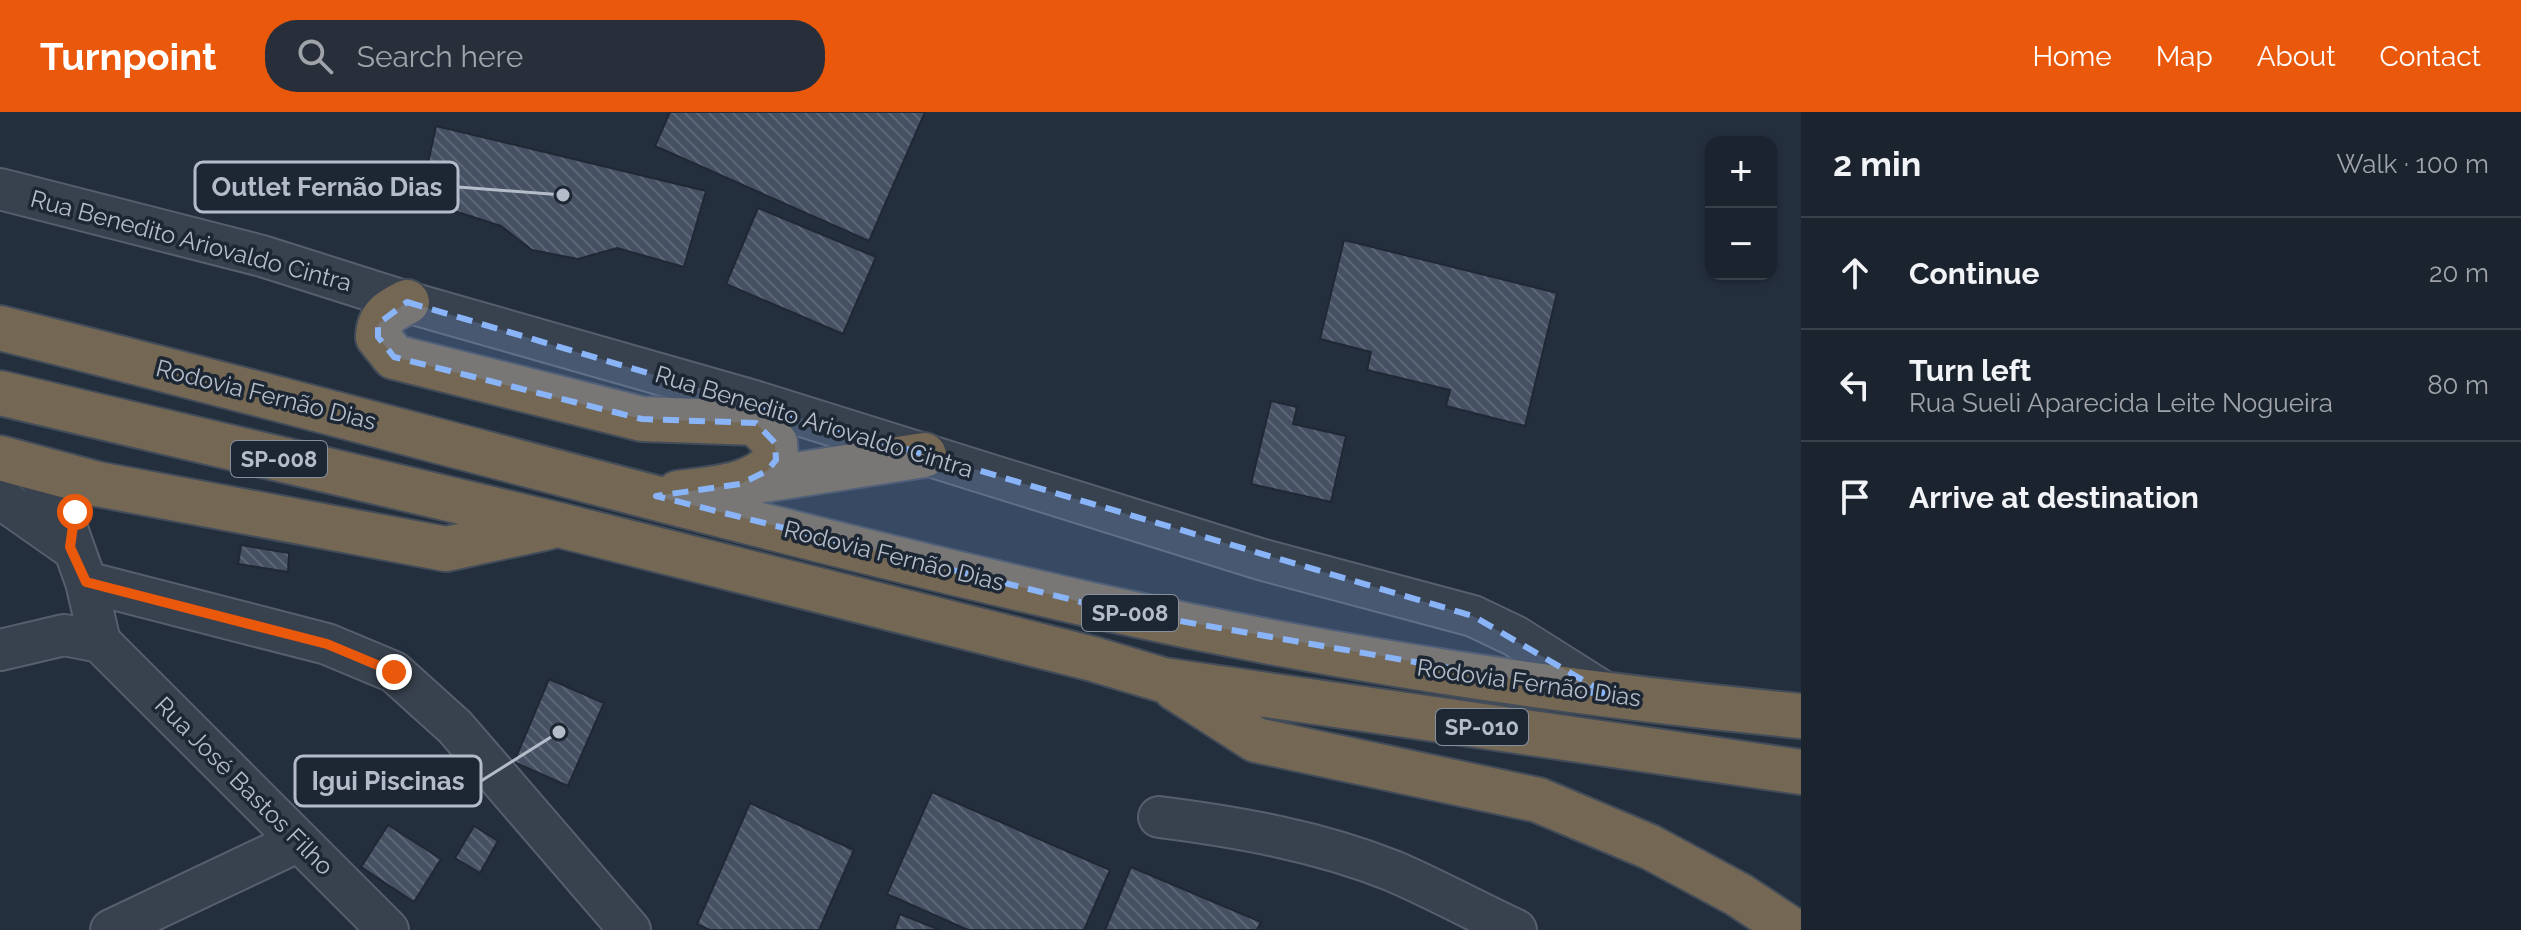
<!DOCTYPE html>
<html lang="en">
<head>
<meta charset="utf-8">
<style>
  :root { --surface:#1b232e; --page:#282f3a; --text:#f1f3f6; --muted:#a0a4aa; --line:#39404a; --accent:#ea580c }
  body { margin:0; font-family:Raleway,sans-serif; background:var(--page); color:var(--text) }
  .controls { position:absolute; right:24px; top:24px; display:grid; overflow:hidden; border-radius:16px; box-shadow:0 2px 6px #0004 }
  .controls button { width:72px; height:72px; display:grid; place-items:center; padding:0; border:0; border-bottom:2px solid var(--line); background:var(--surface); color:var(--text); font:40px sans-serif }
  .stop { position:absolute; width:24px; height:24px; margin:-18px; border:6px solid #ea580c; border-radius:50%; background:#fff }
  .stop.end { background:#ea580c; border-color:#fff; box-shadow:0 2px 8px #0008 }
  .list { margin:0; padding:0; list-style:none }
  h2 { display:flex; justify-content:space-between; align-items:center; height:104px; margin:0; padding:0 32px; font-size:34px }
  h2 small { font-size:26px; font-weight:400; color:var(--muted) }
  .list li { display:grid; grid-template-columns:52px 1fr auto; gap:24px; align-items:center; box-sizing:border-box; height:112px; padding:0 32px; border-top:2px solid var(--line) }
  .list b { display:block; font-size:30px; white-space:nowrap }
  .list p { margin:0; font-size:26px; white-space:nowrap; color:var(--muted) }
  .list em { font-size:26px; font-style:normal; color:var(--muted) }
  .icon { flex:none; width:44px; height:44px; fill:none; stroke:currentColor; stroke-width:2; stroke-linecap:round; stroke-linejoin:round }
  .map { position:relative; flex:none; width:1801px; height:818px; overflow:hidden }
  header { display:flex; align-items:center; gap:48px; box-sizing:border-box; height:112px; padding:0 40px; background:var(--accent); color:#fff }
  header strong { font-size:38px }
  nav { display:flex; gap:44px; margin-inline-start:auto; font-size:28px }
  .search { width:560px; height:72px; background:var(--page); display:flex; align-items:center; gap:20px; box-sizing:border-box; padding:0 28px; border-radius:32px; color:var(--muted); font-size:30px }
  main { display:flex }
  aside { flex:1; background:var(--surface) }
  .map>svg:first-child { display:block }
</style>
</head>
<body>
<header>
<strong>Turnpoint</strong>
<div class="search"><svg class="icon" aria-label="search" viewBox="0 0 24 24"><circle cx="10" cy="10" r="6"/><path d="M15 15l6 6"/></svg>Search here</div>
<nav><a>Home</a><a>Map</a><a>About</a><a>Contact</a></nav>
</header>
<main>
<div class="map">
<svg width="1801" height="818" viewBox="0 0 1801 818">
  <defs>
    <pattern id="building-back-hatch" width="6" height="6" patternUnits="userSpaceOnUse" patternTransform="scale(2)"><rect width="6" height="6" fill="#455162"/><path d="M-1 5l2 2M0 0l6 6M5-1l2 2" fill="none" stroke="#5d6877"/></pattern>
  </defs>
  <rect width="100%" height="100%" fill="#242f3e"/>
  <path fill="url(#building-back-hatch)" stroke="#1f2835" stroke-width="2" d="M670 0H925L869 129 655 34Z
    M436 14 706 79 684 155 617 136 578 147 532 138 501 114 420 88Z
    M758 96 876 145 843 222 726 172Z
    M1344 128 1557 181 1525 314 1446 294 1450 278 1367 258 1371 240 1320 227Z
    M1271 289 1297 295 1293 312 1346 324 1331 390 1251 372Z
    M241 433 289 441 288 460 238 452Z
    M549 567 604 591 568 674 514 650Z
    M932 680 1110 758 1084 818H968L887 782Z
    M750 691 854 738 819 818H710L697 812Z
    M388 713 441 747 414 790 361 755Z
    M474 714 498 729 480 761 455 746Z
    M1131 755 1261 810 1257 818H1105Z
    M900 802 940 818H894Z"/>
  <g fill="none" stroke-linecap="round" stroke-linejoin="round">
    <g stroke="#565f6c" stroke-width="44">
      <path id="minor" d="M0 77 262 144 407 190 754 289 1260 447 1473 504 1515 524 1610 584
        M33 356 56 386 86 470 100 530 388 818
        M0 386 70 435
        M86 470 327 532 394 560 455 615 630 818
        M0 538 64 523 100 530
        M1159 705C1238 715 1318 729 1393 759 1435 777 1475 799 1516 818
        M111 818 299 729"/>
    </g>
    <g stroke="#434c59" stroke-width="48">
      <path id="highway" d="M407 190C389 199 379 204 378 225L394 245 642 307 756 311 775 331 776 348C752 376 713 376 678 381
        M0 216C369 307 735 413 1105 496 1334 547 1567 582 1801 604
        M0 281 559 413 1093 547 1163 568 1801 660
        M0 346 97 372 446 437 549 415
        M744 371 924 343
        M1175 576 1256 628 1538 688 1650 735 1739 783 1792 818"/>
    </g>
    <use href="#minor" stroke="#38414e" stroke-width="40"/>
    <use href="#highway" stroke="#746855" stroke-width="44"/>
  </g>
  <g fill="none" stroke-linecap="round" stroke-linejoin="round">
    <path stroke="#ea580c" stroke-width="10" d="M75 400 70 435 86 470 327 532 394 560"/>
  </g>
  <path fill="#8ab4f8" fill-opacity="0.2" stroke="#8ab4f8" stroke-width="6" stroke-dasharray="16 10" stroke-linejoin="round" d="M407 190 1473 504 1610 584 1105 496 656 384 740 372 767 359 776 348 775 331 756 311 642 307 394 245 378 225V212Z"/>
  <g text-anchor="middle" stroke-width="7" stroke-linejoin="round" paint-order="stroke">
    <g fill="#1d2633" stroke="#878f9c" stroke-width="2">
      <rect x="231" y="329" width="96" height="36" rx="6"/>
      <rect x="1082" y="483" width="96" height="36" rx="6"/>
      <rect x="1436" y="597" width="92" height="36" rx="6"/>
    </g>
    <g font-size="22" font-weight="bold" fill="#b4bcc9">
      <text x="279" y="355">SP-008</text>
      <text x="1130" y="509">SP-008</text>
      <text x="1482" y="623">SP-010</text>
    </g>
    <g font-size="24" fill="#b4bcc9" stroke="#1d2633">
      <text transform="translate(191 129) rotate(15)" y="8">Rua Benedito Ariovaldo Cintra</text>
      <text transform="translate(266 283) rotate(14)" y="8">Rodovia Fernão Dias</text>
      <text transform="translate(814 310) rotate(17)" y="8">Rua Benedito Ariovaldo Cintra</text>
      <text transform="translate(894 444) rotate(14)" y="8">Rodovia Fernão Dias</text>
      <text transform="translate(1529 571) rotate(8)" y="8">Rodovia Fernão Dias</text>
      <text transform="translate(244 674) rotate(45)" y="8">Rua José Bastos Filho</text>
    </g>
  </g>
  <path fill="none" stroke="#b4bcc9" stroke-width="3" d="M563 83L458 75M559 620L481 669"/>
  <g fill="#b4bcc9" stroke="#1d2633" stroke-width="3">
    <circle cx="563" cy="83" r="8"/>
    <circle cx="559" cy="620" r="8"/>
  </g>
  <g fill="#1d2633" stroke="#b4bcc9" stroke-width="3">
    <rect x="195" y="50" width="263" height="50" rx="8"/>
    <rect x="295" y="644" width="186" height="50" rx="8"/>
  </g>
  <g font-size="26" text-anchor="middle" font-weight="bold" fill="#b4bcc9">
    <text x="327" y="84">Outlet Fernão Dias</text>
    <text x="388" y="678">Igui Piscinas</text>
  </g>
</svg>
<div class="controls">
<button>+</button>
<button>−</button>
</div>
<div class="stop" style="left:75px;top:400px"></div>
<div class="stop end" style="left:394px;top:560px"></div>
</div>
<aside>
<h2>2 min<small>Walk · 100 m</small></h2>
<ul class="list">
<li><svg class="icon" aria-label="ahead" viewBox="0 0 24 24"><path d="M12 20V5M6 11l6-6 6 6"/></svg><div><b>Continue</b></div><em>20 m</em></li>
<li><svg class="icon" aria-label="left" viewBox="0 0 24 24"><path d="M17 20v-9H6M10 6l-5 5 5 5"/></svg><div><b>Turn left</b><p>Rua Sueli Aparecida Leite Nogueira</p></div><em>80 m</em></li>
<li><svg class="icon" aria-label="arrive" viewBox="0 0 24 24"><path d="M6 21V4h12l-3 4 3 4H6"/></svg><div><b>Arrive at destination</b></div></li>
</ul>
</aside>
</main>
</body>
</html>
